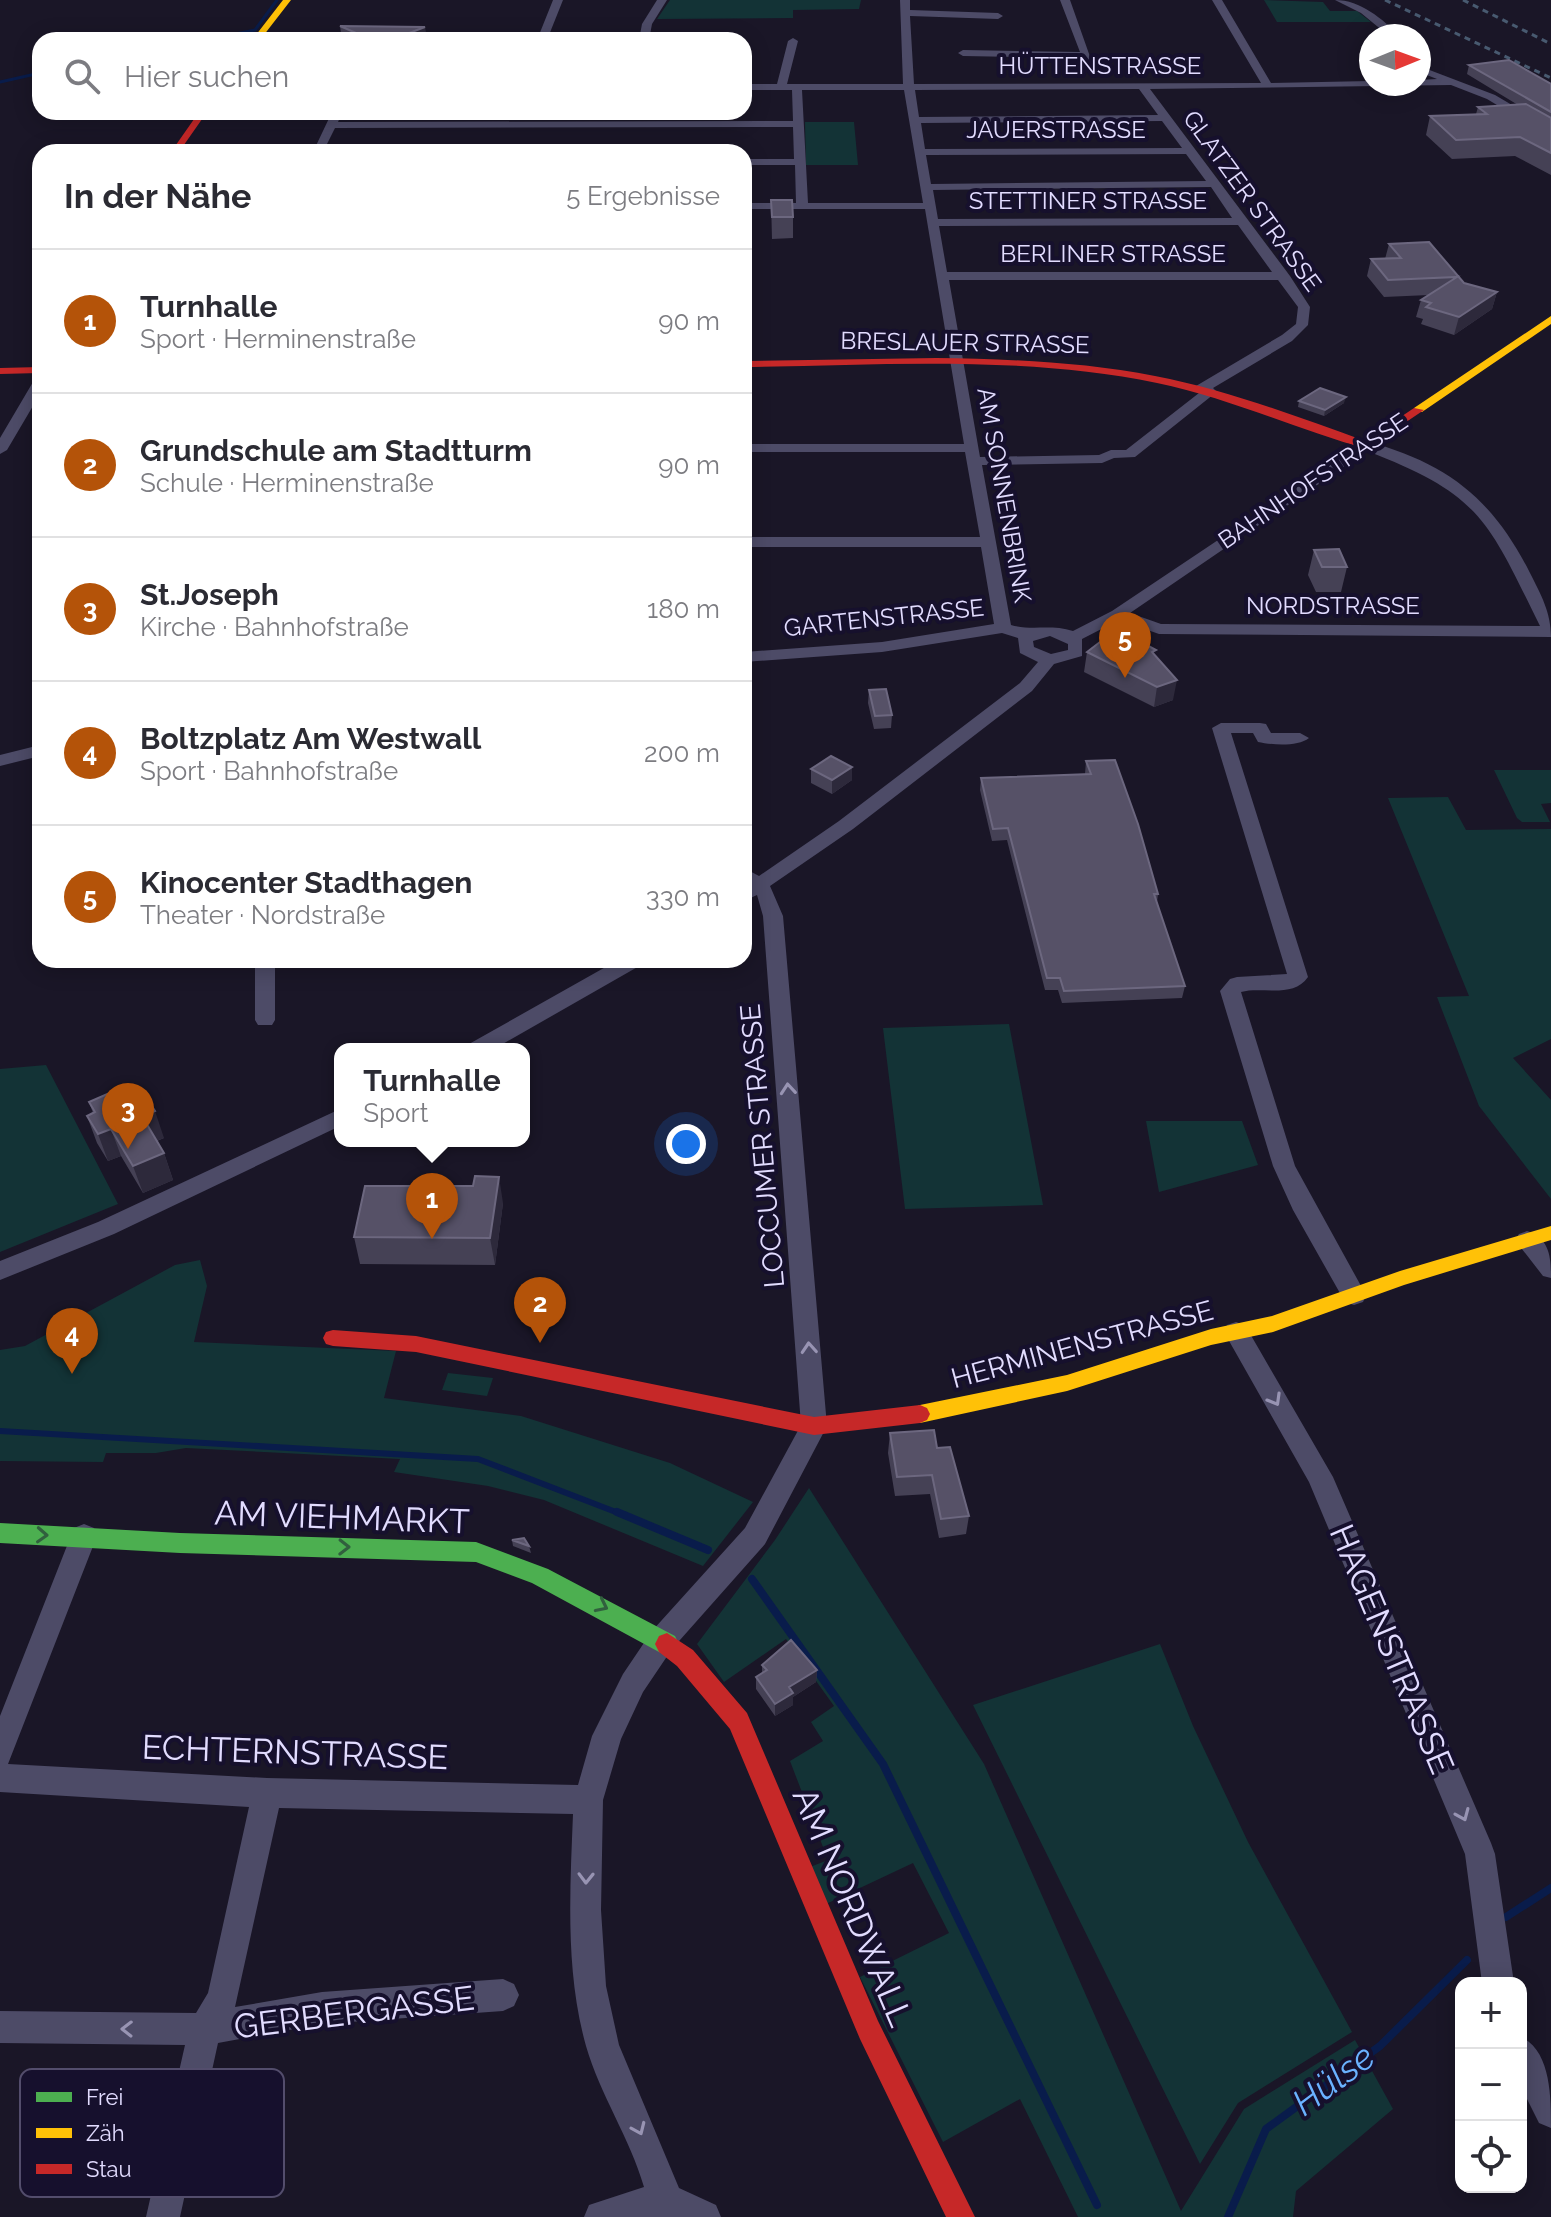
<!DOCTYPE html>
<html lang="de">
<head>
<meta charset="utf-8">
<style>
  :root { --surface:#fff; --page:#f2f2f3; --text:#2b2b33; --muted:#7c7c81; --line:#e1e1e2; --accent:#b45309 }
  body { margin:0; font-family:Raleway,sans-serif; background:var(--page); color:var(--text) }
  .controls { position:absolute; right:24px; bottom:24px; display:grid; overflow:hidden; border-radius:16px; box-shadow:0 4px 20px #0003 }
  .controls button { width:72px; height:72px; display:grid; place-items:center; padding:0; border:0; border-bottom:2px solid var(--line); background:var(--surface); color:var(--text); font:40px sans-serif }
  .compass { position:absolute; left:1359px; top:24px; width:72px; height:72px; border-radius:50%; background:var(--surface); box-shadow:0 4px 20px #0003; rotate:89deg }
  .you { position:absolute; left:686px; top:1144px; width:28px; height:28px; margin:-20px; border:6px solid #fff; border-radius:50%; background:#1a73e8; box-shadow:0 0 0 12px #1a73e833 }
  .badge { display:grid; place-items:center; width:52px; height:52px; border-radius:50%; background:var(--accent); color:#fff; font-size:26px; font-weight:700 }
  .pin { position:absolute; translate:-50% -66px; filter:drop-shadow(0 2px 4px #0008) }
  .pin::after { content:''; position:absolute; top:42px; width:28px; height:24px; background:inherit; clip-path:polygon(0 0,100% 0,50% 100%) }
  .popup { position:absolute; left:334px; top:1043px; width:196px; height:104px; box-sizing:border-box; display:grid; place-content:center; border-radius:16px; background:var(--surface); filter:drop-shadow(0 2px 6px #0005); font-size:26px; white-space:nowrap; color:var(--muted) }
  .popup b { font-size:30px; color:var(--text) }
  .popup::after { content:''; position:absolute; left:50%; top:100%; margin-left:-16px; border:16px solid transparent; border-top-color:var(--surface) }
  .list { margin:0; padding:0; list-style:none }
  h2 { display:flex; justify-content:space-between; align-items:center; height:104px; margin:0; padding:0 32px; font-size:34px }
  h2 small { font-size:26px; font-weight:400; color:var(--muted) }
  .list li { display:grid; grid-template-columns:52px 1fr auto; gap:24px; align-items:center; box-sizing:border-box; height:144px; padding:0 32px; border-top:2px solid var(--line) }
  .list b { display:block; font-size:30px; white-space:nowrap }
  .list p { margin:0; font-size:26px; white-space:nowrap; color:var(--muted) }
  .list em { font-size:26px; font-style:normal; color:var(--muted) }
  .icon { flex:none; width:44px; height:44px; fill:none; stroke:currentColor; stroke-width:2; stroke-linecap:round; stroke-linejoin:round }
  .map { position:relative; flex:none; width:1551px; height:2217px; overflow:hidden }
  .search { position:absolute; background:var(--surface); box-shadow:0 4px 20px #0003; left:32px; top:32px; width:720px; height:88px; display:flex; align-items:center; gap:20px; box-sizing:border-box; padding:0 28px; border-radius:24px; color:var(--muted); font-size:30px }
  .panel { position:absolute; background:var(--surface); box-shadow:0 4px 20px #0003; left:32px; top:144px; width:720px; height:824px; border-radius:24px }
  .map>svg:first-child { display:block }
</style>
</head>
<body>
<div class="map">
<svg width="1551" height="2217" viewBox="0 0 1551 2217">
  <rect width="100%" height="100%" fill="#1a1627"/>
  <path fill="#133336" d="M670 0H861L859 9 793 10V18L657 19Z
    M1264 0 1323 2 1330 11H1357L1371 22H1277Z
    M805 122H854L858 165H806Z
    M1494 770H1551V803L1541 804 1550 822H1522L1517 818Z
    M1448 797 1466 830 1551 829V1039L1513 1058 1551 1100V1199L1479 1106 1437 997 1469 996 1388 798Z
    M1009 1024 1043 1205 905 1209 883 1028Z
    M46 1065 118 1204 0 1252V1069Z
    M1146 1121H1242L1258 1165 1159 1192Z
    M200 1260 207 1286 194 1342 396 1351 384 1398 521 1416 670 1463 753 1502 703 1566 544 1500 488 1486 394 1472 400 1459 186 1448 156 1453H106L103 1462 0 1461V1350L25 1346 175 1265Z
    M448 1373 493 1378 487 1396 442 1390Z
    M809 1488 984 1764 1181 2211 1244 2109 1355 2040 1393 2109 1296 2191 1293 2217H1078L1020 2099 943 2142 860 1977 949 1933 913 1863 826 1904 810 1867 828 1860 790 1761 823 1741 811 1722 834 1706 786 1639 724 1682 697 1644 775 1540Z
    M1160 1644 1193 1726 1248 1842 1352 2032 1238 2103 1200 2164 973 1705Z"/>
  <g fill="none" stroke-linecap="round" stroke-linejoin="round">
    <path stroke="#091c4b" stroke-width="3" d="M206 40 255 30 277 0
      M0 82 40 73"/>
    <path stroke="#091c4b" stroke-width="6" d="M0 1431 478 1459 621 1514"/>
    <path stroke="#091c4b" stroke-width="8" d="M617 1512 708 1550
      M752 1579 883 1764 1097 2205
      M1506 1917 1551 1888
      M1228 2217 1266 2129 1380 2046 1467 1960"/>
    <path fill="#4d4b67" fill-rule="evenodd" d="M553 0H563L547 40H537Z
      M657 0H667L652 24 649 40H639L642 24Z
      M900 0H910V10L998 13 1003 16 998 19 910 16 914 84 1261 83 1212 0H1222L1271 83 1371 81V84H1419V80L1437 79 1419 72V66L1495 95 1551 128V136L1547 135 1487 99 1451 85 1150 89 1290 276 1310 307 1308 325 1292 341 1213 388 1216 391 1214 394 1135 457 1114 458 1102 463 982 465 1011 625C1031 631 1051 624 1073 631L1112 611 1366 441C1447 463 1492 498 1530 573 1541 595 1551 612 1551 637L1159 634 1119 620 1082 639V656L1054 664 1032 691 853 829 770 886 783 916 827 1426 765 1544 672 1649 643 1692 621 1739 603 1800 601 1910 606 1986 619 2045 679 2188 716 2205 721 2217H584L589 2205 644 2187C630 2138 600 2095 586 2046 565 1971 570 1891 573 1814L279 1808 235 2007 322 1992 503 1979 514 1984 519 1995 514 2006 503 2011 322 2024 218 2043 180 2217H146L185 2045 0 2043V2011L196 2013 208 1993 249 1807 0 1792V1716L74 1528 84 1524 94 1528 97 1536 8 1764 267 1778 578 1785 592 1736 623 1674 652 1631 745 1528 801 1425 763 916 757 895 744 901V868L759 876 839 821 1020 683 1038 662 1020 653 1018 638 1002 633 882 652 744 662V652L882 642 994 624 981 547H744V537H980L965 452H744V444H964L925 209H744V203H796L795 165H744V159H794L793 127 335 128 323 152H313L332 112 342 113 338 122 793 121 792 90H744V84H777L788 41 793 38 798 41 787 84H903ZM1139 89 1158 115 919 117 915 90ZM802 90H904L923 203H808ZM1162 121 1182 148 925 149 921 123ZM1186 154 1206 181 931 184 926 155ZM1211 187 1232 218 938 219 933 190ZM1238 225 1272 272H947L939 226ZM949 280H1278L1298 307 1296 324 1282 335 1196 386 1194 389 1199 393 1126 450H1111L1099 455 980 457ZM1367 451C1482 495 1488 521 1540 626L1161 624 1130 613ZM1050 636 1068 644V650L1051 654 1034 647 1033 641Z
      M1060 0H1070L1094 68H1086L1082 58 963 56 958 53 963 50 1080 52Z
      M1335 0C1361 0 1382 19 1400 36H1389L1361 13Z
      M40 378V394L7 450 0 454V438L33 382Z
      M1221 723H1260L1266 724 1271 733H1300L1309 738C1298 747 1272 745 1258 742L1253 733H1231L1308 977C1293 999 1262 986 1241 992L1295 1166 1366 1295 1363 1302 1354 1305 1345 1302 1293 1210 1273 1166 1220 991 1230 979 1237 977 1287 974 1212 728Z
      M40 745V756L0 766V755Z
      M255 960H275V1020L272 1025H258L255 1020Z
      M618 960H644L641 965 494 1049H466L469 1044Z
      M340 1109V1126L114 1234 0 1280V1261L98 1222Z
      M1527 1231C1550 1238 1551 1258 1551 1278L1543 1276 1515 1240 1519 1234Z
      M1236 1322 1245 1325 1333 1477 1491 1843 1495 1854 1514 1983H1482L1465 1854 1309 1482 1224 1332 1227 1325Z
      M1521 2037C1551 2051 1551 2097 1551 2128L1539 2123 1521 2087Z"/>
    <path fill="#4caf50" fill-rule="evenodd" d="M0 1523 180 1533 476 1542 548 1569 675 1636 679 1644 675 1652 667 1655 659 1652 532 1583 476 1562 180 1553 0 1543Z"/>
    <path fill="#ffc107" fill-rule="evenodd" d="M283 0H291L260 40H252Z
      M1551 316V324L1422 412H1414V408Z
      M1551 1226V1240L1404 1285 1273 1332 1211 1345 1067 1391 920 1423 913 1420 910 1414 913 1408 920 1405 1067 1375 1211 1329 1272 1316 1400 1271Z"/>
    <path fill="#c62828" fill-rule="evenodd" d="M199 112H207L179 152H171Z
      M936 358C1009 359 1083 362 1155 376 1227 390 1296 416 1365 441L1414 408 1424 410 1366 449C1296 429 1229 398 1157 383 1022 355 881 365 744 367V361Z
      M40 367V373L0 374V368Z
      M333 1330 416 1336 814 1417 920 1405 927 1408 930 1414 927 1420 920 1423 814 1435 416 1352 333 1346 326 1344 323 1338 326 1332Z
      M667 1633 693 1650 747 1713 878 2021 975 2217H946L860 2039 730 1729 677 1666 659 1652 655 1644 659 1636Z"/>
    <path stroke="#485a70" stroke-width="3" stroke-dasharray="6 5" stroke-linecap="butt" d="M1385 0 1551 78
      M1463 0 1551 44"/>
  </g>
  <path fill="#454155" d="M340 26 425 27 426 40H342Z
    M1469 65 1551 84V175L1515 156 1452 159 1426 135 1430 116 1476 114 1478 107 1518 105 1467 74Z
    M771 200 793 217V238L772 239Z
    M1389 244 1464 283 1497 292 1492 309 1454 335 1421 324 1423 319 1416 317 1421 300 1429 295 1384 297 1367 276 1371 259H1385Z
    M1299 401 1344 403 1324 416 1298 407Z
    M1314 550 1347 567 1341 592H1316L1308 575Z
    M1087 652 1155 656 1173 700 1154 707 1084 672Z
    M869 690 892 715 891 728 874 729 868 703Z
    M1086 761 1158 894 1157 902 1185 986 1182 998 1062 1003 1058 990H1045L1007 840 992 841 980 790 981 778 1085 774Z
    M811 769 852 780 832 794 811 783Z
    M89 1102 164 1138 157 1141 164 1153 173 1180 143 1193 121 1156 108 1161 97 1143 87 1116 93 1113Z
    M503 1203 495 1265 360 1264 354 1237Z
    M890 1433 937 1448 969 1516 966 1534 939 1538 930 1494 895 1496 888 1453Z
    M512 1540 529 1546 531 1553 513 1546Z
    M762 1665 817 1670 816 1682 793 1697V1705L775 1716 756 1689V1677L762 1674Z"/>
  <path fill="#2d293b" d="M425 27 426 40H391Z
    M1497 292 1492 309 1454 335 1459 317Z
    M1346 397 1344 403 1324 416 1325 410Z
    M1177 680 1173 700 1154 707 1157 687Z
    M852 767V780L832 794V780Z
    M155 1111 164 1138 151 1143 142 1116Z
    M111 1129 121 1156 108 1161 98 1134Z
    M164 1153 173 1180 143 1193 133 1166Z
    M499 1177 503 1203 495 1265 490 1238Z
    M817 1670 816 1682 793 1697V1705L775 1716V1704L789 1687Z"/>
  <path fill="#565167" stroke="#6c677f" stroke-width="2" d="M340 26 425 27 391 40H372Z
    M1509 60 1551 84V112L1469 65Z
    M1526 104 1551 118V153L1520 137 1456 140 1430 116 1487 114 1478 107Z
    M771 200H792L793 217H772Z
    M1429 242 1464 283 1497 292 1459 317 1426 307 1431 303 1421 300 1457 277 1388 280 1371 259 1401 258 1389 244Z
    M1320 388 1346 397 1325 410 1299 401Z
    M1339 549 1347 567H1322L1314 550Z
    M1117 629 1156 650 1152 652 1177 680 1157 687 1087 652Z
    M886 689 892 715 875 716 869 690Z
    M831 756 852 767 832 780 811 769Z
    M1115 760 1138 824 1158 894H1154L1185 986 1064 991 1060 978H1047L1008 828 993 829 981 778 1091 774 1086 761Z
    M128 1085 134 1095 143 1092 155 1111 142 1116 164 1153 133 1166 111 1129 98 1134 87 1116 95 1112 89 1102Z
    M475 1176 499 1177 490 1238 354 1237 365 1186H473Z
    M934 1430 937 1448 950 1447 969 1516 941 1519 932 1475 897 1477 890 1433Z
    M524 1538 529 1546 512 1540Z
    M791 1640 817 1670 789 1687 793 1693 775 1704 756 1677 767 1670 762 1665Z"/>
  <defs><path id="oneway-chevron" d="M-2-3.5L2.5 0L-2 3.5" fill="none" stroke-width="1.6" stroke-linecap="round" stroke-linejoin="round" transform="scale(2)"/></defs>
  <g stroke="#9894b3">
    <use href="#oneway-chevron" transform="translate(788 1089) rotate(-95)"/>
    <use href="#oneway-chevron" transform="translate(809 1348) rotate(-94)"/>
    <use href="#oneway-chevron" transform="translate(1275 1400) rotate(60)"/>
    <use href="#oneway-chevron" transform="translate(1463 1815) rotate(67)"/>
    <use href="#oneway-chevron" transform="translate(586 1878) rotate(91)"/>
    <use href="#oneway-chevron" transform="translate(127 2029) rotate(-179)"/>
    <use href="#oneway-chevron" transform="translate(639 2129) rotate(66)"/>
  </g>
  <g stroke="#31603e">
    <use href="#oneway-chevron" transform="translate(42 1535) rotate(3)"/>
    <use href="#oneway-chevron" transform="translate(344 1547) rotate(1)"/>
    <use href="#oneway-chevron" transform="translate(602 1606) rotate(26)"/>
  </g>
  <g text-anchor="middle" stroke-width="8" stroke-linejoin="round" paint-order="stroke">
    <g font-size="24" fill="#e2dcff" stroke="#16102d">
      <text x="1100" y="74">HÜTTENSTRASSE</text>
      <text x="1056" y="138">JAUERSTRASSE</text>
      <text x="1088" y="209">STETTINER STRASSE</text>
      <text transform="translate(1252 201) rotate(54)" y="8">GLATZER STRASSE</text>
      <text x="1113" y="262">BERLINER STRASSE</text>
      <text transform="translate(965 343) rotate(1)" y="8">BRESLAUER STRASSE</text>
      <text transform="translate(1313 481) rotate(-34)" y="8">BAHNHOFSTRASSE</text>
      <text transform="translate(1004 495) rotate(80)" y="8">AM SONNENBRINK</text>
      <text x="1333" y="614">NORDSTRASSE</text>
      <text transform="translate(884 618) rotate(-6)" y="8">GARTENSTRASSE</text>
    </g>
    <g font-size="28" fill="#e2dcff" stroke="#16102d">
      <text transform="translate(762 1146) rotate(-95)" y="10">LOCCUMER STRASSE</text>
      <text transform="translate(1082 1344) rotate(-15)" y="10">HERMINENSTRASSE</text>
    </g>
    <g font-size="34" fill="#e2dcff" stroke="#16102d">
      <text transform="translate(342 1517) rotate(2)" y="12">AM VIEHMARKT</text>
      <text transform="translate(1392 1649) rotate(67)" y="12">HAGENSTRASSE</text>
      <text transform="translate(295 1752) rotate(2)" y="12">ECHTERNSTRASSE</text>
      <text transform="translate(853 1907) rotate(67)" y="12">AM NORDWALL</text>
      <text transform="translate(354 2012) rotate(-7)" y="12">GERBERGASSE</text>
    </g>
    <g font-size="36" font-style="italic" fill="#6ab2ff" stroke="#16102d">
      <text transform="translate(1333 2079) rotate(-37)" y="13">Hülse</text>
    </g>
  </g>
  <rect x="20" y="2069" width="264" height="128" rx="12" fill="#16102d" stroke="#534d6c" stroke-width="2"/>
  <rect x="36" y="2092" width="36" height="10" fill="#4caf50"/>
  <rect x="36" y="2128" width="36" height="10" fill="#ffc107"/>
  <rect x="36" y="2164" width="36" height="10" fill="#c62828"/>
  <g font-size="22" fill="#e2dcff">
    <text x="86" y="2105">Frei</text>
    <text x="86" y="2141">Zäh</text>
    <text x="86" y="2177">Stau</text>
  </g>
</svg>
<div class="controls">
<button>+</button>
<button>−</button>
<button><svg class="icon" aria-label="locate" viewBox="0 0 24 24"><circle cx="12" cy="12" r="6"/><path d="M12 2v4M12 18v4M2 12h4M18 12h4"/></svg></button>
</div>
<svg class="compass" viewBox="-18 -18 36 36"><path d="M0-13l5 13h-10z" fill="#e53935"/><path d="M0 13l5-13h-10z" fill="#7c7c81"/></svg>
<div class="you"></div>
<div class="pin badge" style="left:432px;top:1239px">1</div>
<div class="popup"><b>Turnhalle</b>Sport</div>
<div class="pin badge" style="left:540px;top:1343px">2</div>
<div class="pin badge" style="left:128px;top:1149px">3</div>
<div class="pin badge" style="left:72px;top:1374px">4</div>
<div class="pin badge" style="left:1125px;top:678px">5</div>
<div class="search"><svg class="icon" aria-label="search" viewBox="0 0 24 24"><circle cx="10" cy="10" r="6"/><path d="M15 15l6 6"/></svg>Hier suchen</div>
<section class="panel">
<h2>In der Nähe<small>5 Ergebnisse</small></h2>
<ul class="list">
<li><span class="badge">1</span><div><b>Turnhalle</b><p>Sport · Herminenstraße</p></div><em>90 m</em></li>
<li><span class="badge">2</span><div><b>Grundschule am Stadtturm</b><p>Schule · Herminenstraße</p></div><em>90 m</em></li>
<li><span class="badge">3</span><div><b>St.Joseph</b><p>Kirche · Bahnhofstraße</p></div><em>180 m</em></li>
<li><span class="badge">4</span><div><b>Boltzplatz Am Westwall</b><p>Sport · Bahnhofstraße</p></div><em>200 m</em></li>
<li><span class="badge">5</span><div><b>Kinocenter Stadthagen</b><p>Theater · Nordstraße</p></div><em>330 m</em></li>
</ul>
</section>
</div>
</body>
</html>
